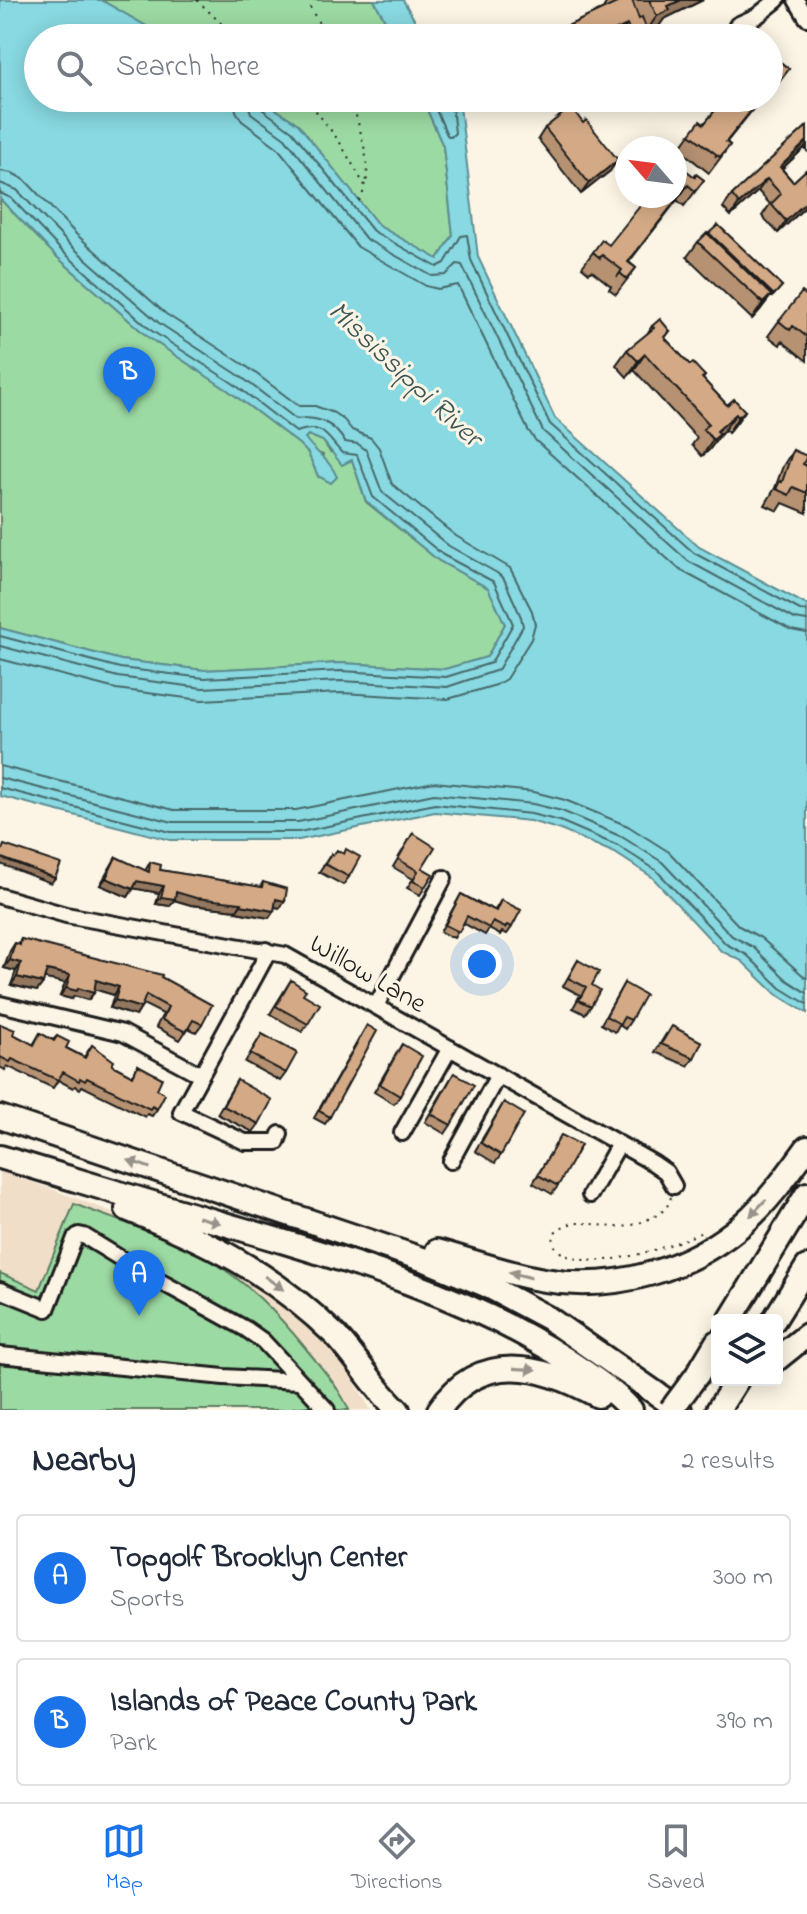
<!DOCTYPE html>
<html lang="en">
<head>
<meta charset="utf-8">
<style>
  :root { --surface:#fff; --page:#f6f6f7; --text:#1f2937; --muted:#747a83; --line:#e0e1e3; --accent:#1a73e8 }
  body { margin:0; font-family:"Indie Flower",sans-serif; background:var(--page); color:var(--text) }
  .controls { position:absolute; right:24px; bottom:24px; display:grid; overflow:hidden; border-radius:8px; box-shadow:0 4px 20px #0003 }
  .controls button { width:72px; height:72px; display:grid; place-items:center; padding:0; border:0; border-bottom:2px solid var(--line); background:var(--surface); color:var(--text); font:40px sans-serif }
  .compass { position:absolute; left:615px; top:136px; width:72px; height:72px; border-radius:50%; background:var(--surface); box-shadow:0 4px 20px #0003; rotate:298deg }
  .you { position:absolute; left:482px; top:964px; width:28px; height:28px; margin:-20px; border:6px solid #fff; border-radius:50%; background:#1a73e8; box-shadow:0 0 0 12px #1a73e833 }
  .badge { display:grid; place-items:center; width:52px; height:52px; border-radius:50%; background:var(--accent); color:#fff; font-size:26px; font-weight:700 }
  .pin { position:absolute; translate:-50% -66px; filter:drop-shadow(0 2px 4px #0008) }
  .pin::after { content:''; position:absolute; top:42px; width:28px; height:24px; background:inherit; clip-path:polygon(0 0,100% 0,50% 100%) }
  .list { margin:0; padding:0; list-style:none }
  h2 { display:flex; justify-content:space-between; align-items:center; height:104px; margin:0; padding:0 32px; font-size:34px }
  h2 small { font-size:26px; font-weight:400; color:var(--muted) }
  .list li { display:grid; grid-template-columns:52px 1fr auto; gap:24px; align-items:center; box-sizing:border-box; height:128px; margin:0 16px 16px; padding:0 16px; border:2px solid var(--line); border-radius:8px }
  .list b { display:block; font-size:30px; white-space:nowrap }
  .list p { margin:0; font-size:26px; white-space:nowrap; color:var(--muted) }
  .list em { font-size:26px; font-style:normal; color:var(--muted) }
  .icon { flex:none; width:44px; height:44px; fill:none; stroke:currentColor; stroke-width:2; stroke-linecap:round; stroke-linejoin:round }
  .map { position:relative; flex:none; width:807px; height:1410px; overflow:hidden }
  .search { position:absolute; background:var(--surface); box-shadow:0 4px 20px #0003; left:24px; right:24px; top:24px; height:88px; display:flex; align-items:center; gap:20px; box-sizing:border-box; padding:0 28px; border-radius:44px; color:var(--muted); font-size:30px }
  .sheet { height:392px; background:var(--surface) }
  nav { display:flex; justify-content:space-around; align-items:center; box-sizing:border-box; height:112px; border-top:2px solid var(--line); background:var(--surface); font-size:22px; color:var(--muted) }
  nav a { display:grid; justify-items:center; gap:4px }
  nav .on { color:var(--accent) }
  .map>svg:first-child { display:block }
</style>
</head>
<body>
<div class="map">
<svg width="807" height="1410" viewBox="0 0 807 1410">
  <rect width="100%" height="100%" fill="#fcf5e5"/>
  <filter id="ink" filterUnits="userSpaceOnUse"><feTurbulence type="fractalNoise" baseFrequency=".0125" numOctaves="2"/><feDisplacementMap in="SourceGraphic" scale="16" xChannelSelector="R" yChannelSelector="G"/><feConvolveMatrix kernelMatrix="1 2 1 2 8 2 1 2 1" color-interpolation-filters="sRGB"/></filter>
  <g filter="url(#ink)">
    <path fill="#f0dec8" d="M0 1172 49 1188 178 1237 219 1257 311 1322 347 1369 371 1410H0Z"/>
    <path fill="#9cdaa3" stroke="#5c7b60" stroke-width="2" d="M101 0H374L395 38H167Z
      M259 98H422L443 146 453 235 438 259 379 226 298 124Z
      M0 199 56 256 148 337 229 391 299 444 308 453 318 476 323 455 314 452 305 438 308 435 323 441 330 452 352 460 366 502 439 561 489 588 505 624 487 657 445 669 341 663 204 670 121 660 0 628Z
      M74 1204C117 1221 163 1234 204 1257 245 1279 278 1314 307 1350 323 1370 339 1387 349 1410H0V1273L39 1290Z"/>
    <path fill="#88d9e1" stroke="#5d8d92" stroke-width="2" d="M0 0H101L167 38H38V98H259L298 124 379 226 438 259 453 235 443 146 422 98H459L478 257 555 418 699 547 807 605V1013L776 994 742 961 721 951 652 877 615 853 558 829 530 821 435 812 299 840H170L0 796V628L121 660 204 670 341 663 445 669 487 657 505 624 488 588 439 561 366 501 352 460 342 465 323 441 308 435 305 438C317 455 328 457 337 477L331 483 318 476 308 453 299 444 229 391 148 337 56 256 0 199Z
      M374 0H403L425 38H395Z"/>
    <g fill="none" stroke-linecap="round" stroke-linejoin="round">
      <path stroke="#47686b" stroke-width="2" d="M234 98 236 111 242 121 277 147 358 247 426 286 438 289 458 285 528 430 536 441 680 570 791 630 807 633
        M246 98 251 113 285 138 366 239 432 276 446 275 457 264 462 265 543 431 688 561 795 619 807 621
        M256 98 259 107 292 131 373 231 437 267 445 263 461 236 467 235 471 260 550 424 694 553 800 610 807 611
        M431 98 447 135 451 137 455 133 451 98
        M0 171 12 173 25 180 77 235 166 314 246 366 299 406H315L334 413 344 420 352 430 371 438 379 448 392 484 456 536 510 568 532 611 535 624 531 639 506 679 496 685 448 699 341 693 202 700 116 689 0 659
        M0 183 17 190 68 243 159 323 240 376 296 419C319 416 333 423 345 442L358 444 366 450 382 492 449 546 497 573 504 579 521 617 523 626 498 670 447 687 341 681 203 688 118 677 0 646
        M0 193 11 198 61 250 152 331 234 384 296 432C324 423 325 435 342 453L357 455 373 497 443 555 494 582 513 624 491 663 446 677 341 671 204 678 120 668 0 636
        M0 766 174 810H296L434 782 534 792 565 800 628 826 669 852 739 926 761 938 807 979
        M0 778 173 822H298L434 794 533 804 562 811 622 837 662 862 732 936 753 947 787 980 807 993
        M0 788 171 832H299L435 804 531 814 560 821 618 846 656 870 726 944 747 955 781 988 807 1004"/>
      <g stroke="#1c1c1c" stroke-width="20">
        <path id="minor" d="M796 0 807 18
          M737 25 757 16 777 0
          M0 896 66 915 285 955 653 1163 666 1172 674 1186
          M266 950 264 960 181 1112 245 1142H277L280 1134
          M0 1004 123 1033 201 1075
          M376 1006 444 878
          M402 1133 450 1048
          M451 1161 498 1075
          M590 1195 619 1144
          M0 1290 47 1309 75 1238 79 1235 84 1236 136 1268 246 1329 263 1341 327 1410
          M0 1355 224 1377 299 1381"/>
      </g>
      <g stroke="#1c1c1c" stroke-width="28">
        <path id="highway" d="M0 1117 428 1261 486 1285 548 1318 680 1410
          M0 1157C74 1179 147 1202 221 1223 339 1258 459 1291 564 1358 588 1374 612 1389 631 1410
          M127 1209C209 1242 271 1272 335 1335 358 1359 374 1388 398 1410
          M437 1251C473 1261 508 1274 544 1280 615 1292 690 1270 744 1223 768 1202 788 1174 807 1148
          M730 1320 807 1194
          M774 1320 807 1267
          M777 1359 807 1335
          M697 1375 717 1342
          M439 1410C481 1348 544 1366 598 1396
          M718 1410 737 1380"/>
      </g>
      <path stroke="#1c1c1c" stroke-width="2" stroke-dasharray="2 6" stroke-linecap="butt" d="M197 0 236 38
        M306 0 327 38
        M306 98 339 141 365 186C373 164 357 122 351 98
        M359 201 366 187
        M671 1197C668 1207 664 1211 655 1216 643 1222 631 1227 618 1227 595 1227 575 1215 555 1232 552 1240 553 1248 562 1253 594 1274 671 1246 702 1232"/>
      <use href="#minor" stroke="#fcf5e5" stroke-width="14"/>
      <use href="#highway" stroke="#fcf5e5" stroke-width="22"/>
      <g stroke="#1c1c1c" stroke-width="28" stroke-linecap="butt">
        <path id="highway-bridge" d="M671 1410 697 1375"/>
      </g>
      <use href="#highway-bridge" stroke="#fcf5e5" stroke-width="22"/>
    </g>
    <path fill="#b69273" stroke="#1c1c1c" stroke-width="2" d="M608 0H703L664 19 659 26 646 32 645 30 639 38H542L602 10Z
      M769 53 789 69 770 94H769Z
      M807 126V151L804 148 782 169 793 182 807 169V212L804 208 778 233 762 216 770 204 758 191 731 216 723 208 732 195Z
      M545 128 610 171 581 194 538 139Z
      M690 134 727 142 730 145 709 173 679 149Z
      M695 177 704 180 684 206 677 200 629 262 636 268 616 294 609 289 611 286 592 271 589 273 582 267 593 252 609 245Z
      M718 225 782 286 772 297 771 296 760 310 752 319 687 257 698 242 708 235Z
      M807 296V361L782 341 780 345 768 336 779 321Z
      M652 326 670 331 665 338 690 365 705 376 703 379 727 405 745 411 734 426 728 433 725 430 720 435 709 450 702 456 692 445 697 438 634 370 627 377 616 365 627 350 647 334Z
      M793 450 803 464 807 466V513L783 503 778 511 765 505 775 488 783 466Z
      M413 833 422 868 425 887 420 895 407 888 413 879 393 867Z
      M331 854 349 877 343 885 319 872Z
      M116 857 145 871 150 862 160 870 260 887 263 882 285 901 280 908 275 907 269 918 236 912 237 910 191 905 174 900 170 906 156 904 159 893 134 888 128 897 100 885Z
      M461 894 487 908 495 910 501 900 512 927 507 934 502 932 500 935 489 929 485 935 463 923 454 938 440 932Z
      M21 939 161 977 202 1024 196 1032 188 1028 180 1040 156 1027 163 1014 143 1004 136 1016 110 1008 114 995 94 989V993L88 1000 74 996 72 999 60 996 65 983 44 978 43 983 37 991 11 985 16 971 4 968 10 951 15 943 18 944Z
      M578 960 592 985 591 1006 585 1014 573 1008 580 995 563 986Z
      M291 980 303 994 308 1024 302 1032 270 1014Z
      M624 983 631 1020 625 1029 619 1025 615 1032 601 1024Z
      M0 1024 13 1034 33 1045 40 1033 53 1040 57 1036 66 1048 84 1057 92 1045 112 1065 132 1076 138 1065 157 1089V1109L152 1116 147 1114 145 1117 82 1086 80 1089 75 1086 73 1088 58 1080 53 1088 7 1066 5 1070 0 1067Z
      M367 1025 330 1117 325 1124 314 1118Z
      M262 1034 286 1073 280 1081 245 1062Z
      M666 1034 694 1058 688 1066 655 1052Z
      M402 1044 400 1096 394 1104 374 1092Z
      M454 1073 451 1125 445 1134 425 1122Z
      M237 1080 259 1124 253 1132 217 1114Z
      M504 1102 501 1155 495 1163 475 1151Z
      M561 1135 558 1186 552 1194 533 1183Z"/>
    <path fill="#94775e" stroke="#1c1c1c" stroke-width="2" d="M681 0H703L664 19 659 26 646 32 657 16 668 6Z
      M627 25 618 38H599Z
      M646 28 639 38H629L632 35Z
      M761 98H762L715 157 726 142Z
      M807 141V144L804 148 771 179 780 167Z
      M618 160 610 171 581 194 589 183Z
      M767 179 758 191 731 216 739 204Z
      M688 185 677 200 617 277 628 262Z
      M807 201V204L804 208 778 233 786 221Z
      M771 295 760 310 752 319 763 303Z
      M645 354 634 370 627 377 638 361Z
      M745 411 734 426 728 433 738 417Z
      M736 414 709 450 702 456 713 440 717 431Z
      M2 858 55 878 51 883 0 864Z
      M106 878 133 889 128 897 100 885Z
      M137 881 164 886 159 893 132 888Z
      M176 892 242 903 237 910 191 905 174 900 170 906 156 904 161 897Z
      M276 899 285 901 280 908 271 906Z
      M241 905 274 911 269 918 236 912Z
      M10 960 21 963 16 971 4 968Z
      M47 970 70 975 65 983 41 978Z
      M17 977 43 983 37 991 11 985Z
      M96 980 119 987 114 995 90 988Z
      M66 988H78L94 993 88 1000 74 996 72 999 60 996Z
      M115 1000 141 1008 136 1016 110 1008Z"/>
    <path fill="#d4aa86" stroke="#1c1c1c" stroke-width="2" d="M616 0H632L639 19 642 17 646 28 632 35 627 25 599 38H542L617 3Z
      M649 0H681L668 6 670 10 657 16Z
      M769 53 789 69 781 79 778 76 769 87Z
      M725 98H761L726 142 730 145 720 157 690 134 700 121 704 124Z
      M571 107 583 123 586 120 618 160 589 183 545 128Z
      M807 126V141L780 167 793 182 807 169V201L786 221 771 204 781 194 767 179 739 204 732 195Z
      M675 162 695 177 696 174 704 180 695 191 688 185 628 262 636 268 627 279 620 273 622 270 602 255 600 258 593 252 602 240 609 245 648 196H675Z
      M718 225 782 286 774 295 709 233Z
      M707 233 771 295 763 303 698 242Z
      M802 292 807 296V337L793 326 790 330 779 321Z
      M660 319 670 331 664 337 690 365 693 363 705 376 702 378 727 405 734 399 745 411 738 417 736 414 717 431 720 434 713 440 703 429 709 424 645 354 638 361 627 350 654 328 652 326Z
      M793 450 807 456 803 464 807 466V493L793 487 789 495 776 489 780 481 782 482Z
      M413 833 435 847 422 868 433 874 425 887 413 881 418 871 398 859Z
      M4 845 61 864 55 878 2 858 0 862V849L2 850Z
      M346 849 360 857 349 877 325 864 331 854 333 855 337 850 344 854Z
      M116 857 149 872 150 862 161 865 160 870 262 887 263 882 287 889 285 901 276 899 274 911 241 905 242 903 196 898 176 892 175 899 161 897 164 886 137 881 133 889 106 878Z
      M461 894 487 908 488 907 496 911 501 900 521 910 512 927 507 925 505 928 493 922 489 928 467 916 459 932 445 925Z
      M21 939 162 975 161 977 212 1005 202 1024 193 1020 186 1032 162 1020 168 1007 146 995 141 1008 115 1000 119 987 96 980 94 993 78 988 77 991 66 988 70 975 47 970 43 983 17 977 21 963 10 960 15 943 20 945Z
      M578 960 599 972 592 985 600 990 591 1006 579 1000 586 987 568 978Z
      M291 980 306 990 303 994 320 1004 308 1024 276 1006Z
      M624 983 645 995 631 1020 624 1017 620 1024 606 1016Z
      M0 1024 15 1030 13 1034 34 1045 40 1033 54 1041 57 1036 69 1042 66 1048 85 1058 92 1045 114 1061 112 1065 133 1076 138 1065 162 1078 157 1089 165 1094 157 1109 152 1106 150 1109 87 1078 85 1081 80 1078 79 1081 63 1072 58 1080 12 1059 10 1062 0 1057Z
      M367 1025 377 1031 330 1117 319 1111Z
      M672 1026 702 1042 694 1058 661 1044Z
      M262 1034 297 1053 286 1073 250 1054Z
      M402 1044 422 1056 400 1096 380 1084Z
      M454 1073 474 1085 451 1125 431 1114Z
      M237 1080 272 1100 259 1124 223 1106Z
      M504 1102 524 1114 501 1155 481 1143Z
      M561 1135 581 1145 558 1186 538 1175Z
      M313 1406V1410H294L293 1408Z"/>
    <defs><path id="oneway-solid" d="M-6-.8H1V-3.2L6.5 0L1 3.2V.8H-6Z" transform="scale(2)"/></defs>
    <g fill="#97938b">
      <use href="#oneway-solid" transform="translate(139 1164) rotate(-161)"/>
      <use href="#oneway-solid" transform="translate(758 1208) rotate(133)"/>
      <use href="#oneway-solid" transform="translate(209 1220) rotate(16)"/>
      <use href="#oneway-solid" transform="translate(520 1275) rotate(-166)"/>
      <use href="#oneway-solid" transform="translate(274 1283) rotate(36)"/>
      <use href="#oneway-solid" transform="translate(525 1369) rotate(3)"/>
    </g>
  </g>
  <g text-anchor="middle" stroke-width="6" stroke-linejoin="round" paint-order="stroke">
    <g font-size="28" fill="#1c1c1c" stroke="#fcf5e5">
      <text transform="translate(369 972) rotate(30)" y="10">Willow Lane</text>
    </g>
    <g font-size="30" font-style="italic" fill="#3c5557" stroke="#fcf5e5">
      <text transform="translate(406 373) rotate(43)" y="10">Mississippi River</text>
    </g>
  </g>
</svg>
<div class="controls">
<button><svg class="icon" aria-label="layers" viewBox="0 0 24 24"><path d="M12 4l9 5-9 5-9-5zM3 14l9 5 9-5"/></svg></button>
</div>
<svg class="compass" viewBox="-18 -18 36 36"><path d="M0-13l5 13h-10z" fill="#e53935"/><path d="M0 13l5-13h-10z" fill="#747a83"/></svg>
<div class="you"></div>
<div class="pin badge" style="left:139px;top:1316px">A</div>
<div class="pin badge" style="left:129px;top:413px">B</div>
<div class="search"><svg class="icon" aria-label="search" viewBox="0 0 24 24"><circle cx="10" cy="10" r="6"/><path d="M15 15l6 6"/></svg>Search here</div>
</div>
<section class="sheet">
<h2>Nearby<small>2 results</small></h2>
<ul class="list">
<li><span class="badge">A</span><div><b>Topgolf Brooklyn Center</b><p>Sports</p></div><em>300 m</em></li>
<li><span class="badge">B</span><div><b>Islands of Peace County Park</b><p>Park</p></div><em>390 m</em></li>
</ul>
</section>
<nav>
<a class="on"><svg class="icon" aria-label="map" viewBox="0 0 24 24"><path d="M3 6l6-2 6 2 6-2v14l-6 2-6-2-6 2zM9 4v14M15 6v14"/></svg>Map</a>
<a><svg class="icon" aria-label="directions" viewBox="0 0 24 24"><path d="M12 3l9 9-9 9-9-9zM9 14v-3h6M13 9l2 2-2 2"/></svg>Directions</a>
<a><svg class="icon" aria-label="saved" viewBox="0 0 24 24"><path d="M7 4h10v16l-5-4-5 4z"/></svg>Saved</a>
</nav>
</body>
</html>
